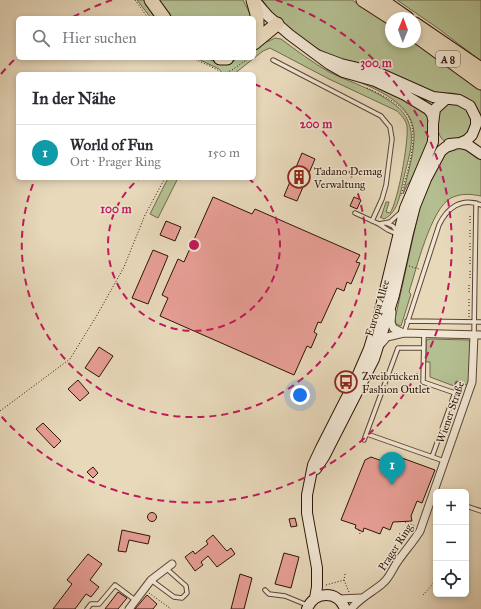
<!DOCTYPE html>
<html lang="de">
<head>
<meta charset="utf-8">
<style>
  :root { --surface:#fff; --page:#f2f2f3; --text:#2b2b33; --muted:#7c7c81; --line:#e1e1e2; --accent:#d93025 }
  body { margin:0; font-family:"IM FELL Great Primer",serif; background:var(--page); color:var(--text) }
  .controls { position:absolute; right:12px; bottom:12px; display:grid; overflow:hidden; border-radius:6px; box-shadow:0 2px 6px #0003 }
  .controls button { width:36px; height:36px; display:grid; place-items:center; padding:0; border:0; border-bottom:1px solid var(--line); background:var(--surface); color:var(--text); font:20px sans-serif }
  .compass { position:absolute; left:385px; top:12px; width:36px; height:36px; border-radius:50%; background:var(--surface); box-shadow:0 2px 6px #0003; rotate:1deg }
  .you { position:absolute; left:300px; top:395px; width:14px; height:14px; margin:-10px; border:3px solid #fff; border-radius:50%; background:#1a73e8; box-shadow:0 0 0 6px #1a73e833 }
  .badge { display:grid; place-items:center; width:26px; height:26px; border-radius:50%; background:var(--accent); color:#fff; font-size:13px; font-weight:700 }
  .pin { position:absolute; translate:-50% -33px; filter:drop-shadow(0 1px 2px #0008) }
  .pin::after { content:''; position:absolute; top:21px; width:14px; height:12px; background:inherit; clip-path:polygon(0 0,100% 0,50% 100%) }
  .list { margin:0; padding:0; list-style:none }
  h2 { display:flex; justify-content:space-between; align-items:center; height:52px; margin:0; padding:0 16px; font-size:17px }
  h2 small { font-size:13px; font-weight:400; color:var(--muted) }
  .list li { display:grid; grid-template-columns:26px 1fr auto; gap:12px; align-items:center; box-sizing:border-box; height:56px; padding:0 16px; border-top:1px solid var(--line) }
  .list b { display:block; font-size:15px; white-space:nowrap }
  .list p { margin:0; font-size:13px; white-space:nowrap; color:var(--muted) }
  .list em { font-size:13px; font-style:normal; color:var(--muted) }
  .icon { flex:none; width:22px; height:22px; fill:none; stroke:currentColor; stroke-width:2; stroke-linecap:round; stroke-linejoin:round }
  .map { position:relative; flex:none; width:481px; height:609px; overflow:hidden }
  .search { position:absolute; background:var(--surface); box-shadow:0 2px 6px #0003; left:16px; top:16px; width:240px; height:44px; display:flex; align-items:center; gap:10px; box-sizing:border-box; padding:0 14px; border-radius:6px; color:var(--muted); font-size:15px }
  .panel { position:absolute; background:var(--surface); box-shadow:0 2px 6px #0003; left:16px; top:72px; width:240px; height:108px; border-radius:6px }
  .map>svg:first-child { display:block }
</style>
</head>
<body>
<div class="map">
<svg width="481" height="609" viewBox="0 0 481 609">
  <rect width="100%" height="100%" fill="#e8d9bb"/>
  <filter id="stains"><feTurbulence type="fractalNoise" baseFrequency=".005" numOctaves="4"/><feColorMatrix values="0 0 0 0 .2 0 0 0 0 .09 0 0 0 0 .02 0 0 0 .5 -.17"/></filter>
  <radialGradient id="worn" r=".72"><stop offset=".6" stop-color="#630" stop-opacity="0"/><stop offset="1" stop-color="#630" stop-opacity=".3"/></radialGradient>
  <path fill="#b4bf91" stroke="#706a4c" d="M137 0H147L159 18H151Z
    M156 0H243L252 18H168Z
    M262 0H352L391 26V42H414L481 90V118C477 102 467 95 451 93 445 93 439 94 433 92 414 84 391 71 371 66 355 62 339 60 324 52 304 42 287 27 271 12 267 8 266 3 262 0Z
    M397 0H481V61L439 29Z
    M275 38 281 39C297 51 312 62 329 72 351 83 399 97 408 121 416 139 408 159 404 177 400 193 399 212 384 219L380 217H381L386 202H389L386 212 390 213C398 202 409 140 407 126 406 120 401 115 397 111L329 79 270 48 263 51 234 74H223L219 69 196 58H205L216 62H229L240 58H254V47L264 39 267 42Z
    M346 76 384 89 426 112 428 117V142L413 178 407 185 403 194C407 176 413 158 414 140 417 102 374 89 346 76Z
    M454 103C458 105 463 106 466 109 475 116 472 132 463 137 458 140 450 139 444 141 434 132 439 119 440 107L446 104Z
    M455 148H466L481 157V196C471 194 461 193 451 198 431 208 416 270 409 292L411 294 401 326 396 324 395 319 422 197 443 154Z
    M168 178H178L158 218 150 214Z
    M430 339 469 340 471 344 469 379 467 385 456 381 454 386 430 377V362H426V340Z"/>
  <path fill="#e79e95" stroke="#2c1408" d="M302 153 315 159 297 201 284 196Z
    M213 197 252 214 255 209 360 255 356 262 360 263 351 284 347 282 344 291 337 288 321 323 318 322 314 332 317 334 311 348 307 346 294 375 160 316 168 298 162 295 178 259 184 262Z
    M354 197 361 200 357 209 350 206Z
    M166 221 181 227 175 241 160 235Z
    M153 250 168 256 148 304 132 298Z
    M99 347 113 356 99 377 85 368Z
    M78 380 89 393 80 401 68 389Z
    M43 423 61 441 54 448 36 429Z
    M371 457 385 462 387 458 400 463 402 458 435 470 422 503 417 501 411 516 412 521 393 522 390 530 383 527 380 534 364 528 363 532 355 528 356 525 341 520 365 460Z
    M93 467 98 473 93 478 87 472Z
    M147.5 517a4.5 4.5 0 1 1 9 0a4.5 4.5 0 1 1-9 0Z
    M295 518 297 526 291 527 289 519Z
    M122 530 150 536 148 544 129 540 126 552 118 551Z
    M213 535 225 549 227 551 231 548 235 554 217 567 208 556 201 562 203 565 195 571 185 557 193 551 195 554 208 544 206 541Z
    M284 553 299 557 291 588 275 584Z
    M88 554 102 564 90 580 99 587 91 597 86 594 75 609H53L72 584 67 580Z
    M240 574 252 578 244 609H231Z
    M118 592 127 598 118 609H105Z
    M147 595 157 604 153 609H135Z"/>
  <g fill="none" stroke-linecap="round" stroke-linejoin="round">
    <g stroke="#5b4535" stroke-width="5.5">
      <path id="service" d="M273 60 381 116 390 127 392 139 386 185 382 199 372 221
        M355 213 379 224 388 230 397 234
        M386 223 393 226 397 232
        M379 224 390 222 400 213
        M407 321 481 322
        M404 333 439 225C447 208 461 197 481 205
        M424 334 423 382 455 393
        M474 335 476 203
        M367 434 444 461
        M364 440 398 348H424
        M432 457 458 384
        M466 506 481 511
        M151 580 174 597 182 598 187 593 186 586 168 570H166
        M265 590 269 594 285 596 307 605
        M87 609 91 604H99L115 585 135 600"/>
    </g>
    <g stroke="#5b4535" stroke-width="9">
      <path id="minor" d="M392 312 391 322 393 328 403 333
        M381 344 387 337 404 333 481 335
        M339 599 361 598
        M129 609 151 580 172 564
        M351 609C360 598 371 593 382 584 390 578 392 569 398 561 405 551 413 542 420 531L472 382 474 335"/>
    </g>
    <g stroke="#2c1408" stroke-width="12">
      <path id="secondary" d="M254 0 268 16 290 35 329 64 343 72 375 81 405 95 428 109 432 114 433 119
        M317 55 341 64 379 73 433 97 459 100 470 106 476 118V125L472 135 467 140 460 143 449 144
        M460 143 468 145 481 154
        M316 469 324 457 374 359 394 295 408 233 415 206 426 179 441 151 446 147 455 144
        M315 598 317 587V568L307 513V495L313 465 321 448 356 379 369 349 378 319 405 208 433 142V124L435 109 446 99
        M307 609C314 591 338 590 345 609"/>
    </g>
    <g stroke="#2c1408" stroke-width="15">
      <path id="motorway" d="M151 0 164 18
        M253 0 257 14V32
        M363 0 391 18
        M381 0 407 18
        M415 24 481 69
        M415 35 481 83
        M254 43 277 24
        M220 58H227"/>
    </g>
    <path stroke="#2c1408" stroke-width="1" stroke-dasharray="1 2" stroke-linecap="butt" d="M135 0 148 18
      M193 58C202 63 211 66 219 71L220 74
      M224 74 232 70 249 58
      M367 88C380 94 396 101 406 113 422 133 406 174 401 196
      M470 223V214
      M470 237V228
      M470 250V242
      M470 264V255
      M409 266 419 269
      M470 278V269
      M469 292V283
      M469 306V297
      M469 317V310
      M0 411 70 359 96 317 124 267 145 215 165 178
      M405 522 415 526
      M359 530 360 534
      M436 549V553
      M345 574 344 580 349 592
      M326 585 344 580
      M149 593 171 609
      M423 595 433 584 436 576"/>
    <use href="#service" stroke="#f0e6d3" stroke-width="3.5"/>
    <use href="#minor" stroke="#f0e6d3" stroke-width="7"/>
    <use href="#secondary" stroke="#f0e6d3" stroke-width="10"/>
    <use href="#motorway" stroke="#e8d9bb" stroke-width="13"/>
  </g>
  <g fill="none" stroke="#c2185b" stroke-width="2" stroke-dasharray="7 5">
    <path d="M248 178A86 86 0 1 1 140 178"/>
    <path d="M176 74A172 172 0 0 1 212 74M254 84A172 172 0 1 1 35 179"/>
    <path d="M1 74A258 258 0 0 1 16 58M73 17A258 258 0 0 1 112 0M276 0A258 258 0 1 1 1 416"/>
  </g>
  <defs>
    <g id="building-ring" transform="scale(1.15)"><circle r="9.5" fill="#f0e6d3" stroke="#8f2418" stroke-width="1.5"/><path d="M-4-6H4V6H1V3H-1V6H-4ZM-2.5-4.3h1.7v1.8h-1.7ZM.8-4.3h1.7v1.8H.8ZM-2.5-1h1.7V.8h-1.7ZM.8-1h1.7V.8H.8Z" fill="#8f2418"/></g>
    <g id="bus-ring" transform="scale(1.15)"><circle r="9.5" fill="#f0e6d3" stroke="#8f2418" stroke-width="1.5"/><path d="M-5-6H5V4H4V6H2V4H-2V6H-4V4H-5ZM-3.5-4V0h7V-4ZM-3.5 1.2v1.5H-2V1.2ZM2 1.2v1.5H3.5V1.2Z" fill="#8f2418"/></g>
  </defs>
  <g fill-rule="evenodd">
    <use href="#building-ring" x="299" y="177"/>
    <use href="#bus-ring" x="346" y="382"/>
  </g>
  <g text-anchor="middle" stroke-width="3" stroke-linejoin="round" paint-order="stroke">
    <rect fill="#f0e6d3" stroke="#675345" stroke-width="1" x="436" y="51" width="24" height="16" rx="3"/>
    <g font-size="10" font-weight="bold" fill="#2c1408">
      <text x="448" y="63">A 8</text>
    </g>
    <g font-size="11" fill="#2c1408" stroke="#f0e6d3" text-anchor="start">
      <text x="314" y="175">Tadano Demag<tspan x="314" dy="13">Verwaltung</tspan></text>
      <text x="362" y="380">Zweibrücken<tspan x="362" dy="13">Fashion Outlet</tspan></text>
    </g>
    <g font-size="11" fill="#2c1408" stroke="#f0e6d3">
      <text transform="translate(377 308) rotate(-73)" y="4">Europa Allee</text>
      <text transform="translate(450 412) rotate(-71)" y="4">Wiener Straße</text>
      <text transform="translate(395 547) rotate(-57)" y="4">Prager Ring</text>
    </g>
  </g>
  <circle cx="194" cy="245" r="6" fill="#c2185b" stroke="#f0e6d3" stroke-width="2"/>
  <g font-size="12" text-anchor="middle" font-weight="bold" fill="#c2185b" stroke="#f0e6d3" stroke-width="3" stroke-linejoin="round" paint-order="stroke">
    <text x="376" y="67">300 m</text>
    <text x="316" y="128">200 m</text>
    <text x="116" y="213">100 m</text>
  </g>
  <rect width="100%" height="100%" filter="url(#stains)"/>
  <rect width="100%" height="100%" fill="url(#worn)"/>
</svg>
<div class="controls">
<button>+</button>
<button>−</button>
<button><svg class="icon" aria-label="locate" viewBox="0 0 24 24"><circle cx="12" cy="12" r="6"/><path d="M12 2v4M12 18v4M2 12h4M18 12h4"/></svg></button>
</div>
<svg class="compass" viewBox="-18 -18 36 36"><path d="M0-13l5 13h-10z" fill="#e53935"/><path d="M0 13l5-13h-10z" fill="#7c7c81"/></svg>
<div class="you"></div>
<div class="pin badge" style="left:392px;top:485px;background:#0f9aa8">1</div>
<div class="search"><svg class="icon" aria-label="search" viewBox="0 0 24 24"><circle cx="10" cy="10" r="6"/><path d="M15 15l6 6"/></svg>Hier suchen</div>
<section class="panel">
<h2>In der Nähe<small></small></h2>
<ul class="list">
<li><span class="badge" style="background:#0f9aa8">1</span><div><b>World of Fun</b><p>Ort · Prager Ring</p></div><em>150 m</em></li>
</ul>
</section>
</div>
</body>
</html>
